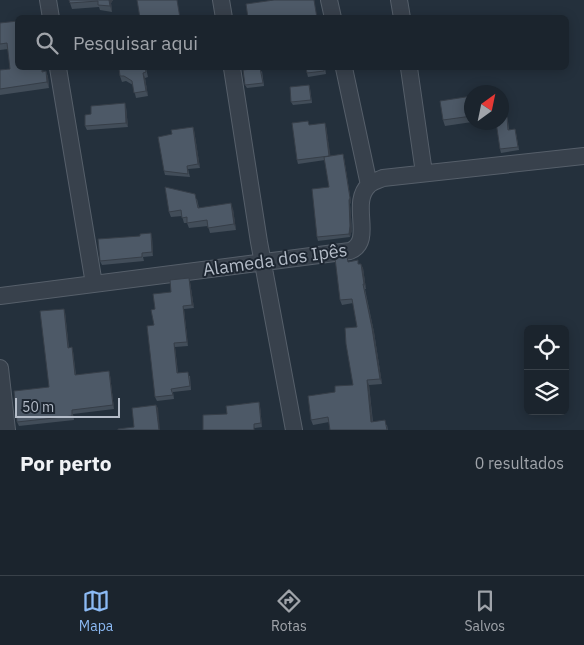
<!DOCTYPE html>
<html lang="pt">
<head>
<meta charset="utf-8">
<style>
  :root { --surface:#1b242d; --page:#283039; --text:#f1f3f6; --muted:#a0a4aa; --line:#394149; --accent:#8cbaf4 }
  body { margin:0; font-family:"IBM Plex Sans",sans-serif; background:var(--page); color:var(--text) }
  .controls { position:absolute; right:15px; bottom:15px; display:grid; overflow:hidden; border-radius:8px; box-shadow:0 2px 12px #0003 }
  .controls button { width:45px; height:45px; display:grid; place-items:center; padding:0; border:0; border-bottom:1px solid var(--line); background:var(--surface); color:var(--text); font:25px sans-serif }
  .compass { position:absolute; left:464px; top:85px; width:45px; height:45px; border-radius:50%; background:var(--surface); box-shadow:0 2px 12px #0003; rotate:33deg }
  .scale { position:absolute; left:15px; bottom:12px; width:105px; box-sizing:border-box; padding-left:5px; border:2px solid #b4bcc8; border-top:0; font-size:14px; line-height:18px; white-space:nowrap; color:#b4bcc8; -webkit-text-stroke:4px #1d2631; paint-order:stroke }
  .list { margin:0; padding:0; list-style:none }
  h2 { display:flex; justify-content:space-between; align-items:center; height:65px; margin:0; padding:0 20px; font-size:21px }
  h2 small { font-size:16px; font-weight:400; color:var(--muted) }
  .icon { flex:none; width:28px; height:28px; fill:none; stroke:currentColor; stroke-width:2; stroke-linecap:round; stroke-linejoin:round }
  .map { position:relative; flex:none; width:584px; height:430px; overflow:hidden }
  .search { position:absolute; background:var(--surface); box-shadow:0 2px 12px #0003; left:15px; right:15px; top:15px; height:55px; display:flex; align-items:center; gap:12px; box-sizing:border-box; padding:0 18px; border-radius:8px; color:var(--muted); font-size:19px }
  .sheet { height:145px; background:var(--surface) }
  nav { display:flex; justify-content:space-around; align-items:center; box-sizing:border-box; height:70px; border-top:1px solid var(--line); background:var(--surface); font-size:14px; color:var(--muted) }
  nav a { display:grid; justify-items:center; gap:2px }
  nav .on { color:var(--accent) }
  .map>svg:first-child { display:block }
</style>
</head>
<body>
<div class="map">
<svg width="584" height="430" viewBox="0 0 584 430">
  <rect width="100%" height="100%" fill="#24303c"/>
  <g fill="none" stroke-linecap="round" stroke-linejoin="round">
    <g stroke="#565f6a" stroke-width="18">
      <path id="minor" d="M48 0 51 18
        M221 0 224 18
        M329 0 333 18
        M399 0 402 18
        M58 68 94 284
        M232 68 259 242 294 430
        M344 68 369 185
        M409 68 424 173
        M0 296 350 251C375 241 349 203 369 185 373 181 379 180 383 178L584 156
        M0 368 7 430"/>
    </g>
    <use href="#minor" stroke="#38414c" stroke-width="16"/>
  </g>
  <path fill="#424d59" d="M69 0H113L111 3 112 12 100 10 99 7 72 9Z
    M0 23 18 68 46 71 48 77 49 88 0 95V70L10 69 8 49 0 50Z
    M119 68H146L148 77 145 78 148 96 136 98 133 85 126 81 122 82 120 76Z
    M325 68 326 74 308 77 307 73Z
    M262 71 264 86 247 88 245 85Z
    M309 85 310 88 312 103 293 105 291 102Z
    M472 96V122L445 126 443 120Z
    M126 107 128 127 87 130 85 126Z
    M507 117 508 121 509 130 515 129 516 133 519 150 501 153 500 149Z
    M308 121 309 125 326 126 330 156 343 154 344 158 351 202 350 204 352 230 350 237 318 241 317 237 329 187 325 160 298 164 297 160Z
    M193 127 194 130 200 168 188 169 190 177 165 175 164 171 172 134Z
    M197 199 199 208 233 209 236 230 210 233 208 226 189 228 187 223H184L182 216 171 217 169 212Z
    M152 237 153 256 143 257 144 261 102 265 100 261Z
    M349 262 359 264 363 268 366 289H365L374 332 382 384 369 385 373 422 387 425 388 430H330L329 422 313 425 311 420 335 392 353 385 357 327 353 303 342 305 340 300Z
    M189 278 190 282 194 308 184 309 188 346 175 347 178 373 190 376 191 390 173 392 174 399 157 401 155 397 154 325 155 309 171 292Z
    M65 312 69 348 73 351 76 375 109 371 110 375 114 409 73 414 74 420 19 426 17 422 49 387Z
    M259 402 260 406 262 427 255 428 227 414Z"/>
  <path fill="#363e48" d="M109 0H113L111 3 112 12 110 6Z
    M46 71 48 77 49 88 47 82Z
    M143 73 145 78 148 96 146 91Z
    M125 103 126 107 128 127 126 123Z
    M325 123 326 126 331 159 329 156Z
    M193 127 194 130 200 168 198 164Z
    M343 154 344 158 351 202 350 204 352 230 350 237 349 234Z
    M231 203 233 209 236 230 234 224Z
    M151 233 152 237 153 256 152 252Z
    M361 264 363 268 366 289 364 284Z
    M189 278 190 282 194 308 192 305Z
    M363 284 374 332 382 384 380 379Z
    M183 306 184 309 188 346 187 342Z
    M64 309 65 312 69 351 68 348Z
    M174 343 175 347 178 377 177 373Z
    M72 347 73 351 76 379 75 375Z
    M109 371 110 375 114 409 113 405Z
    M367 380 369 385 373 426 371 422Z
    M259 402 260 406 262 427 261 423Z
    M156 405 158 408 160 430H159Z"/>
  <path fill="#4d5967" stroke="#363e48" d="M69 0H109L110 6 98 5V1L70 3Z
    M137 0H177L180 18H140Z
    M274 0H314L317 18H248L246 4Z
    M18 21V68H42V72L46 71 47 82 0 89V70L10 69 7 43 0 44V23Z
    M119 68H145L146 72 143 73 146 91 134 93 132 81 124 76H120Z
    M260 68 263 83 245 85 243 70Z
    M306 68H324V71L307 73Z
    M309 85 311 100 291 102 290 87Z
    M472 96V116L443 120 440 101Z
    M125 103 126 123 85 126V115L91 114V106Z
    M507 117 508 130 515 129 518 147 500 149 496 122H502V118Z
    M308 121 309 125 325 123 329 156 297 160 292 123Z
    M193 127 198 164 187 166 188 174 164 171 158 137 172 134 171 130Z
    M343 154 350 198 349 200 350 226 349 234 317 237 312 189 329 187 324 157Z
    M165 187 195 194 198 208 231 203 234 224 208 228 207 220 187 223V217L182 218 181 210 169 212Z
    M151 233 152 252 142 253V257L100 261 98 239 140 236V234Z
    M347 257 348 262 358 260V264H361L364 284H363L372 328 380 379 367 380 371 422 385 420 387 430H330L328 417 311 420 308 396 335 392V386L353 385 346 344 345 328 357 327 352 299 340 300 335 258Z
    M189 278 192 305 183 306 187 342 174 343 177 373 188 372 190 386 171 389 173 395 155 397 147 326 154 325 151 310 155 309 153 294 171 292 170 280Z
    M64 309 68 348 72 347 75 375 109 371 113 405 72 410V416L17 422 14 391 49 387 40 311Z
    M259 402 261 423 254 424V430H203V415L227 414 226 406Z
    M156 405 159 430H118V429L134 427 132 408Z"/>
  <g text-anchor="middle" stroke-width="4" stroke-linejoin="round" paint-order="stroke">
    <g font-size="18" fill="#b4bcc8" stroke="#1d2631">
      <text transform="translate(275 260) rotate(-8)" y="6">Alameda dos Ipês</text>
    </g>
  </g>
</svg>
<div class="controls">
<button><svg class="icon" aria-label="locate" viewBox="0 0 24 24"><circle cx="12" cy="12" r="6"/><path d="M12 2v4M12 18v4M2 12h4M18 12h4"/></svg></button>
<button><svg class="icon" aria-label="layers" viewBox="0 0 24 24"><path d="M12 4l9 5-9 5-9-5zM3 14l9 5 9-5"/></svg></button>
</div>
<svg class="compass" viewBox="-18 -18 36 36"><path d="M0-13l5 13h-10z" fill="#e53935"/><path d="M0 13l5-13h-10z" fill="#a0a4aa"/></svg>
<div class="scale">50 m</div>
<div class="search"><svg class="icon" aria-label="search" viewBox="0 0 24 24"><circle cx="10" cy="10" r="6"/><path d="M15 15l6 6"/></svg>Pesquisar aqui</div>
</div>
<section class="sheet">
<h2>Por perto<small>0 resultados</small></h2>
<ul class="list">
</ul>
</section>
<nav>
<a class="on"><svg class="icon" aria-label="map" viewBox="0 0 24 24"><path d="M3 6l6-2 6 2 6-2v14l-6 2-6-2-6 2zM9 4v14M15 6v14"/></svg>Mapa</a>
<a><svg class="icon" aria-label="directions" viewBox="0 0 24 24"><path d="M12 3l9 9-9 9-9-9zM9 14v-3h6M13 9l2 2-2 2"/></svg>Rotas</a>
<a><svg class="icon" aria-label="saved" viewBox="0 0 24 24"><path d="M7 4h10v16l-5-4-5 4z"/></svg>Salvos</a>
</nav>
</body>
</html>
